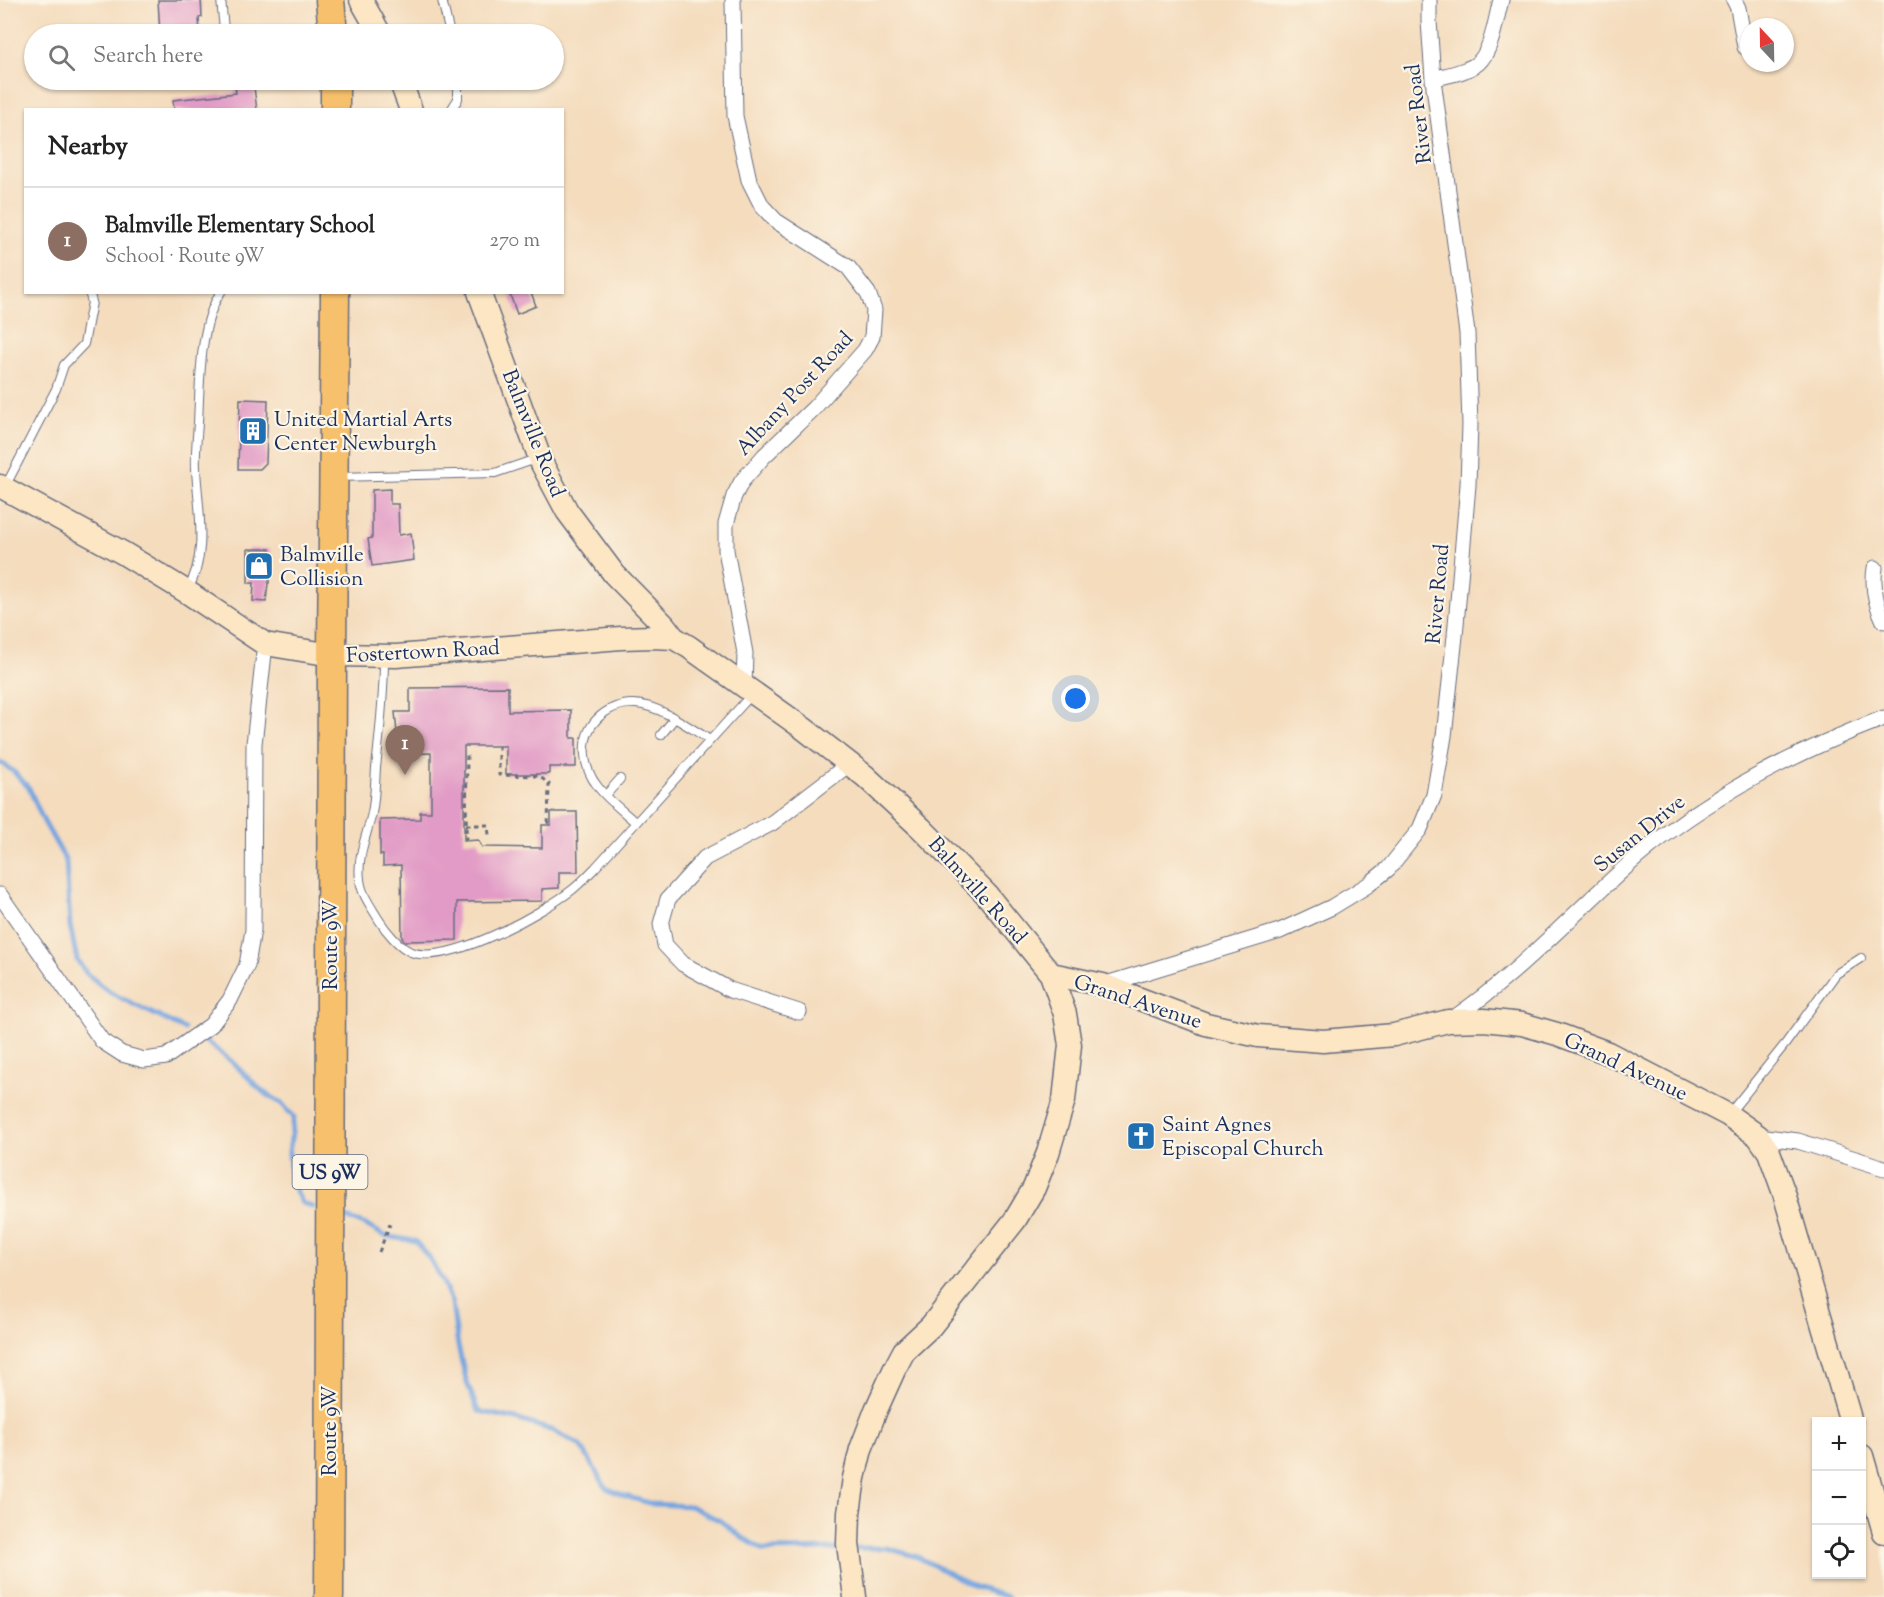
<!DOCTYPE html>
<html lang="en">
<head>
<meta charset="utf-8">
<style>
  :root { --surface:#fff; --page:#f6f6f6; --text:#222; --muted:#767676; --line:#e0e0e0; --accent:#b45309 }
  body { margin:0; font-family:"Sorts Mill Goudy",serif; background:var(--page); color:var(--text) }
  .controls { position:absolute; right:18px; bottom:18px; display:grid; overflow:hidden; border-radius:0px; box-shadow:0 2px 4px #0004 }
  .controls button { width:54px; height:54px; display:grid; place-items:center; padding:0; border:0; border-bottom:2px solid var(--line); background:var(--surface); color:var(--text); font:30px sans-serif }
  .compass { position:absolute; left:1740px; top:18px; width:54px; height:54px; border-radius:50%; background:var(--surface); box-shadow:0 2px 4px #0004; rotate:338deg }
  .you { position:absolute; left:1076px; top:699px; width:21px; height:21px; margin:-15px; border:4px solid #fff; border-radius:50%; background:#1a73e8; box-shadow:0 0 0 9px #1a73e833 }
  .badge { display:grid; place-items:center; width:39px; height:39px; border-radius:50%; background:var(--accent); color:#fff; font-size:20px; font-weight:700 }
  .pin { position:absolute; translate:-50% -50px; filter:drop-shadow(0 2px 3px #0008) }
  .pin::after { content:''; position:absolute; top:32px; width:21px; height:18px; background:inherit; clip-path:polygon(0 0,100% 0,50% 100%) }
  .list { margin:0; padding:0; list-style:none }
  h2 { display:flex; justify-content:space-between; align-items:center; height:78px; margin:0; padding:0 24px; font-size:26px }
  h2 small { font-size:20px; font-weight:400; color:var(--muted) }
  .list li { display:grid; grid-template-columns:39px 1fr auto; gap:18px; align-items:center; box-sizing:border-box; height:108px; padding:0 24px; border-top:2px solid var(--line) }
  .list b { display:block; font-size:22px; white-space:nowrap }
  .list p { margin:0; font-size:20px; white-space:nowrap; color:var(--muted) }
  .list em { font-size:20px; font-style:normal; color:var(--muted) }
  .icon { flex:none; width:33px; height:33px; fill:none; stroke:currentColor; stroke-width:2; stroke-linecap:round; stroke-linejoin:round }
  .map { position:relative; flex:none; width:1884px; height:1597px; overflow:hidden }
  .search { position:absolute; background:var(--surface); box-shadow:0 2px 4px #0004; left:24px; top:24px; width:540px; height:66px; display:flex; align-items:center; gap:15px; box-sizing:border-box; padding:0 21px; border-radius:33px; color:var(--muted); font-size:22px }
  .panel { position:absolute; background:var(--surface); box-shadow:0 2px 4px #0004; left:24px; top:108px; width:540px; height:186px; border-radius:0px }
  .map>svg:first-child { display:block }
</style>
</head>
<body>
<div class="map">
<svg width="1884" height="1597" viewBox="0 0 1884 1597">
  <rect width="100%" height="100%" fill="#fcf5e5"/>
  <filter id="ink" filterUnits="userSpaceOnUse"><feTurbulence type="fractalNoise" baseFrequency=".0167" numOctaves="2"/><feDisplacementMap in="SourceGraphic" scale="12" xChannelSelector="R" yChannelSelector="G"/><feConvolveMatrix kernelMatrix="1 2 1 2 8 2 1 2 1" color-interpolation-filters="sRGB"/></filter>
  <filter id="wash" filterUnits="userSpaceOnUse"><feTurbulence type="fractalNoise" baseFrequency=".008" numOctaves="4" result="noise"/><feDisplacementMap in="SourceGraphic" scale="24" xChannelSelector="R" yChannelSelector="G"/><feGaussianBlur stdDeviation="1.35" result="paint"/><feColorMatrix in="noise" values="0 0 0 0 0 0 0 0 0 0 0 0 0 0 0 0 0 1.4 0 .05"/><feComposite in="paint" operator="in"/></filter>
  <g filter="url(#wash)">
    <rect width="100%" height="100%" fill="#f4dcbd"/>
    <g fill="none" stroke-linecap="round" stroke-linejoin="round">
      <path stroke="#76a5df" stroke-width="5" d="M0 762 13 771 29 788 43 820 66 861 70 926 77 960 87 974 111 993 184 1029
        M204 1040 231 1061 263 1092 281 1103 294 1117 289 1152 291 1182 302 1203 313 1207
        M344 1217 364 1224 385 1236 415 1241 428 1256 443 1282 452 1303 458 1346 466 1380 478 1411 516 1419 554 1431 581 1446 606 1488 625 1496 653 1504 690 1506 721 1521 741 1537 764 1550 843 1549
        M855 1548H887L918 1557 975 1587 1008 1597"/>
    </g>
    <g id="blocks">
      <path fill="#e29bc6" d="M158 0H201L202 17 199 18 200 34H160Z
        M234 80H253L257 110H174L173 100 236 93Z
        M509 292H531L536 306 517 314Z
        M240 399 268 400 266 463 260 469H238Z
        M390 489V504H398L399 535 411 533 414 560 372 566 368 539 372 538V490Z
        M248 549H270L269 583H268L266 602 253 601 254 583H248Z
        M508 687V711L571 710V738H576V767H549V774H506V746H464V841L478 840 482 847 542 848V825H551V812H577L578 872H559V888L542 889V901L457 902V940L405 941 402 938 401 865 383 866V855H380V820L420 819V812H431V753L399 754 395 712H410V688Z"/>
    </g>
  </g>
  <g filter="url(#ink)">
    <use href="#blocks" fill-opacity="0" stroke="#676c7f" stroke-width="1.5"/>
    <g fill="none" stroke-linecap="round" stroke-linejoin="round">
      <g stroke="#676c7f" stroke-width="10">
        <path id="lane" d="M221 0 224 29
          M442 0 450 34
          M451 110 458 99V80
          M337 477 495 473 539 458
          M5 487 56 389 64 365 84 344 92 302 89 292
          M187 591C209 554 198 509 196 469 195 454 197 438 198 423 200 385 199 323 221 292
          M384 659C384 695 380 732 376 768 375 782 375 798 372 813 367 835 357 856 360 879 361 894 372 908 379 920 386 931 399 947 411 952 449 966 542 913 572 890 581 883 588 875 595 868L752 694
          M661 735 674 719
          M606 795 620 779
          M635 822C623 811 608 800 598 787 582 767 579 738 597 719 607 709 621 703 635 704 659 705 689 727 710 740
          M1729 1114 1786 1043 1836 974 1861 958"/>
      </g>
      <g stroke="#676c7f" stroke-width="17">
        <path id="street" d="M733 0 735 116 749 180 762 206 776 221 848 267 868 293 874 310 872 337 865 350 814 408 764 456 742 481 734 496 726 524V550L745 653 744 686
          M1734 0 1738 8 1745 47
          M1433 79C1447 75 1467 72 1478 63 1492 51 1496 18 1501 0
          M1875 568C1872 587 1875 603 1884 621
          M0 895 102 1041 122 1054 144 1060 166 1057 211 1025 230 1000 247 965 253 930 254 744 265 644
          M1103 985 1280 931 1332 907 1368 885 1388 869 1420 829 1434 795 1444 736 1455 636 1468 485 1470 425 1467 333 1433 79 1429 21V0
          M799 1012 730 990 683 964 665 945 661 924 668 899 705 858 772 823 849 764
          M1451 1020C1519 974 1574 912 1636 858 1709 796 1795 752 1884 718
          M1758 1136 1798 1141 1884 1168"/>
      </g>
      <g stroke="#676c7f" stroke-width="25">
        <path id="secondary" d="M361 0 380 34
          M400 80 411 110
          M479 292 542 464 567 511 614 574 664 625 674 638 689 647 803 728 865 776 921 828 986 894 1051 974 1065 1014 1070 1045 1064 1100 1048 1153 1034 1188 1015 1220 931 1326 904 1351 895 1368 876 1410 861 1449 854 1478 849 1513 848 1544 855 1597
          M0 486 123 553 187 592 265 644 332 655 396 656 621 638 653 637 674 638
          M1051 974 1103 985 1206 1024 1258 1036 1323 1041 1394 1035 1448 1021 1484 1020 1522 1024 1557 1034 1608 1053 1728 1115 1758 1136 1769 1152 1784 1193 1851 1422
          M1862 1456 1884 1532"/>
      </g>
      <g stroke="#676c7f" stroke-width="31">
        <path id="highway" d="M330 0 333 34
          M335 80V110
          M329 1597 332 655 335 292"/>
      </g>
      <path stroke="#676c7f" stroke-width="3" stroke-dasharray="4.5 4.5" stroke-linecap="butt" d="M499 746V775L539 776 549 784 548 825
        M466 825H488L489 835
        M466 841 467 751
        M379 1252 390 1224"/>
      <use href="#lane" stroke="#fff" stroke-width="8"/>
      <use href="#street" stroke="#fff" stroke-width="15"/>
      <use href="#secondary" stroke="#fce6c4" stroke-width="22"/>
      <use href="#highway" stroke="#f7c06c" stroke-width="28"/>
    </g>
  </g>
  <defs>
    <g id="building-square" transform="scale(1.5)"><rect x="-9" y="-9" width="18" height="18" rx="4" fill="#1f6fb2" stroke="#fcf5e5"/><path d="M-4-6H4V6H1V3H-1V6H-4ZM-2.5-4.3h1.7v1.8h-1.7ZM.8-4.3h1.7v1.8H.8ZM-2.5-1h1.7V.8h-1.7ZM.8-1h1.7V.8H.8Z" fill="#fff"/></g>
    <g id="shop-square" transform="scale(1.5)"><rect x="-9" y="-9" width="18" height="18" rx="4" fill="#1f6fb2" stroke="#fcf5e5"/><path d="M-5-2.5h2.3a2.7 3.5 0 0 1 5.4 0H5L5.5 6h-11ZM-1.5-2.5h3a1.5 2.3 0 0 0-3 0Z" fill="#fff"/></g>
    <g id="church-square" transform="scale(1.5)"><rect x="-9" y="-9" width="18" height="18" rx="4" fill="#1f6fb2" stroke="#fcf5e5"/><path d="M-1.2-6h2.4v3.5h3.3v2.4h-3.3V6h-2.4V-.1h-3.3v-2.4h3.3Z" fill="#fff"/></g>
  </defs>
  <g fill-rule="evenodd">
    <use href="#building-square" x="253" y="431"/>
    <use href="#shop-square" x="259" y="566"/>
    <use href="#church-square" x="1141" y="1136"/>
  </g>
  <g text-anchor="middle" stroke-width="4.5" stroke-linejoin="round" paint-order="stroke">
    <rect fill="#fcf5e5" stroke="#5e6a86" stroke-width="1.5" x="292.5" y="1155" width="75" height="34" rx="4.5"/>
    <g font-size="20" font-weight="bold" fill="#1b2f5e">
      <text x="330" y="1179">US 9W</text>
    </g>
    <g font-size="21" fill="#1b2f5e" stroke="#fcf5e5">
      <text transform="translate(1418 114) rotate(-97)" y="7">River Road</text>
      <text transform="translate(794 393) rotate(-47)" y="7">Albany Post Road</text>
      <text transform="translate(534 433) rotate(68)" y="7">Balmville Road</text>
      <text transform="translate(1437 594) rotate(-85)" y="7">River Road</text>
      <text transform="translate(423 651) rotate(-3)" y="7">Fostertown Road</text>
      <text transform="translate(1639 833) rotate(-39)" y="7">Susan Drive</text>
      <text transform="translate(978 890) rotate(48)" y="7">Balmville Road</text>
      <text transform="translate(330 945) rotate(-90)" y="7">Route 9W</text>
      <text transform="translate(1138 1001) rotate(18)" y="7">Grand Avenue</text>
      <text transform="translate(1626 1066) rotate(25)" y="7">Grand Avenue</text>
      <text transform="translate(329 1431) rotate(-90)" y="7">Route 9W</text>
    </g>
    <g font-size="21" fill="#1b2f5e" stroke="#fcf5e5" text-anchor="start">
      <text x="274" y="426">United Martial Arts<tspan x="274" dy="24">Center Newburgh</tspan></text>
      <text x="280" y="561">Balmville<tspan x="280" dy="24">Collision</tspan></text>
      <text x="1162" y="1131">Saint Agnes<tspan x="1162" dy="24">Episcopal Church</tspan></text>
    </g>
  </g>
</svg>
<div class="controls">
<button>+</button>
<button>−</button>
<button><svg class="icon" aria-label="locate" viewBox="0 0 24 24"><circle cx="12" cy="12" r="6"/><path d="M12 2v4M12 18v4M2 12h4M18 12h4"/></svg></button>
</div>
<svg class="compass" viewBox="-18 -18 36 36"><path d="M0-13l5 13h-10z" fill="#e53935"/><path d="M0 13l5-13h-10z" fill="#767676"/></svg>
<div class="you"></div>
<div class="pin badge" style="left:405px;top:775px;background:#8d6e63">1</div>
<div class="search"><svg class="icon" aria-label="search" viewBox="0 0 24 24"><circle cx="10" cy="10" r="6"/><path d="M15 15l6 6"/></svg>Search here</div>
<section class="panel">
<h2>Nearby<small></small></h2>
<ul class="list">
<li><span class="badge" style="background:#8d6e63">1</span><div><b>Balmville Elementary School</b><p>School · Route 9W</p></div><em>270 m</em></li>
</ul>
</section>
</div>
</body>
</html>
